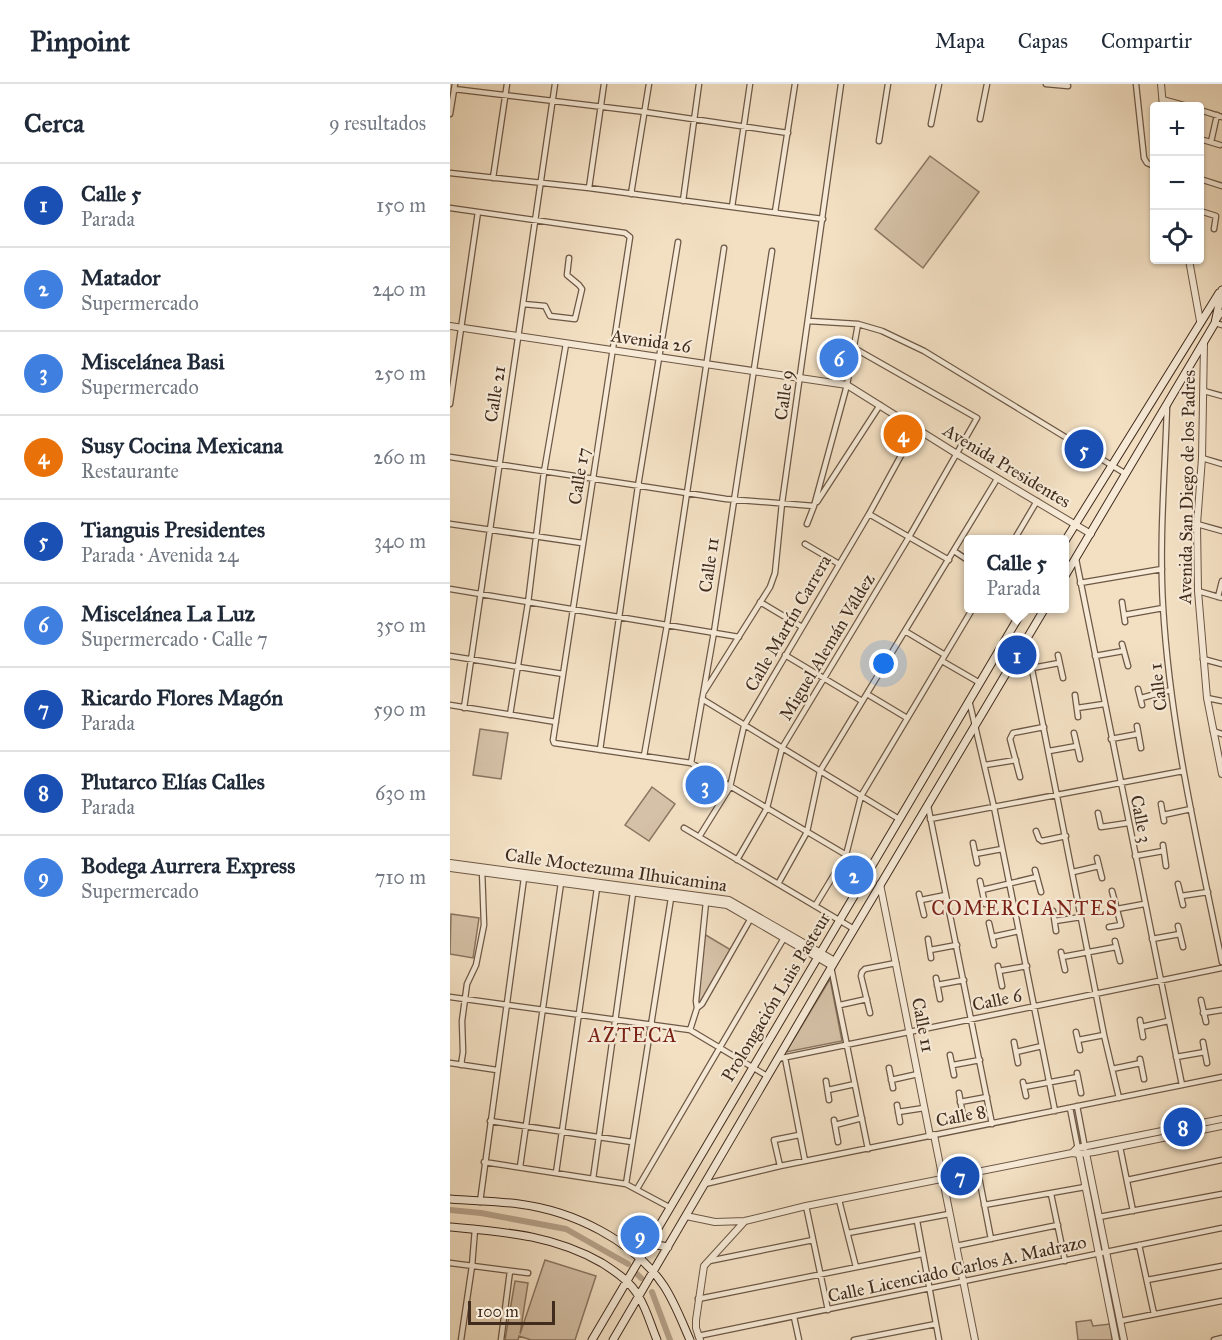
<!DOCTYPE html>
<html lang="es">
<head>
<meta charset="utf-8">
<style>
  :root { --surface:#fff; --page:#f2f2f3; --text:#1f2937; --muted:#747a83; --line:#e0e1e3; --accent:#b45309 }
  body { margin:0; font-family:"IM FELL Great Primer",serif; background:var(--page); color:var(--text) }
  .controls { position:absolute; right:18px; top:18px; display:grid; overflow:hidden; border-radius:6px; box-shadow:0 2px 4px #0004 }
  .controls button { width:54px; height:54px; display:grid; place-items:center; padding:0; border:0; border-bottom:2px solid var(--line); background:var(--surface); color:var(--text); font:30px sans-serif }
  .scale { position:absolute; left:18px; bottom:15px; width:87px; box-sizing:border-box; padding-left:6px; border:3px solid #402b1d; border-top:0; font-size:16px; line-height:21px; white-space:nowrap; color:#402b1d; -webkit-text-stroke:4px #f7ebd8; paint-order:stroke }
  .you { position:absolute; left:434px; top:580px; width:21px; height:21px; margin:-15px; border:4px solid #fff; border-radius:50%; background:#1a73e8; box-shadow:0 0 0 9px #1a73e833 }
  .badge { display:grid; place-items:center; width:39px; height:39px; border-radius:50%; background:var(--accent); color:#fff; font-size:20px; font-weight:700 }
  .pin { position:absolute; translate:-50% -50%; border:3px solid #fff; box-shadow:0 2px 6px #0006 }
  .popup { position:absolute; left:514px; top:451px; width:105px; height:78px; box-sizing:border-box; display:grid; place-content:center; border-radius:6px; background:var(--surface); filter:drop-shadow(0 2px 4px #0005); font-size:20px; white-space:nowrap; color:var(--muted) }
  .popup b { font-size:22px; color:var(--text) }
  .popup::after { content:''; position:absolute; left:50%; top:100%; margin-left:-12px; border:12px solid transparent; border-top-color:var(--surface) }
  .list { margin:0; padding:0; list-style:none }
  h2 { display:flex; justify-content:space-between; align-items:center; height:78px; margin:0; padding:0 24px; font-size:26px }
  h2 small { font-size:20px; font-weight:400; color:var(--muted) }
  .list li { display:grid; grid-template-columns:39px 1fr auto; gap:18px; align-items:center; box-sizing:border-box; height:84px; padding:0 24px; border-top:2px solid var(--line) }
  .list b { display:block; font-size:22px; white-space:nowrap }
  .list p { margin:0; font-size:20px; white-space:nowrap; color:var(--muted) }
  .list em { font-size:20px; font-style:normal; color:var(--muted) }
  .icon { flex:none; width:33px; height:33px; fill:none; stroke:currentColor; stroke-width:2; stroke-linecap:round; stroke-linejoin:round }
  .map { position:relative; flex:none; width:772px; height:1256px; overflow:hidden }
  header { display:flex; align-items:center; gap:36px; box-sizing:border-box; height:84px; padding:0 30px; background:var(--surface); border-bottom:2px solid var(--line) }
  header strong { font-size:28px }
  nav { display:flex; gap:33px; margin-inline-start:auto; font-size:21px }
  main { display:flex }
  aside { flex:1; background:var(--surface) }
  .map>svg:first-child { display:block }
</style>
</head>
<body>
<header>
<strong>Pinpoint</strong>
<nav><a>Mapa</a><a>Capas</a><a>Compartir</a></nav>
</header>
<main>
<aside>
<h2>Cerca<small>9 resultados</small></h2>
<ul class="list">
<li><span class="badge" style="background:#1a4fb4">1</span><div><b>Calle 5</b><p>Parada</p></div><em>150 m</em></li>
<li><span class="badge" style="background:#3f7fe0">2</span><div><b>Matador</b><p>Supermercado</p></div><em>240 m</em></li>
<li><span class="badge" style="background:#3f7fe0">3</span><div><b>Miscelánea Basi</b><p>Supermercado</p></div><em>250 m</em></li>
<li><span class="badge" style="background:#e8710a">4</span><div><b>Susy Cocina Mexicana</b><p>Restaurante</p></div><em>260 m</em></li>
<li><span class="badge" style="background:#1a4fb4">5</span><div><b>Tianguis Presidentes</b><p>Parada · Avenida 24</p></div><em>340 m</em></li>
<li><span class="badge" style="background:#3f7fe0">6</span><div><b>Miscelánea La Luz</b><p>Supermercado · Calle 7</p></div><em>350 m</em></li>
<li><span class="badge" style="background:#1a4fb4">7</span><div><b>Ricardo Flores Magón</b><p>Parada</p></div><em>590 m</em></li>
<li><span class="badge" style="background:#1a4fb4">8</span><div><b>Plutarco Elías Calles</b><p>Parada</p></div><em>630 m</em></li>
<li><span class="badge" style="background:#3f7fe0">9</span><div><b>Bodega Aurrera Express</b><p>Supermercado</p></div><em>710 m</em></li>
</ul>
</aside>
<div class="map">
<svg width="772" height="1256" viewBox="0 0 772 1256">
  <rect width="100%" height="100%" fill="#f3e0c3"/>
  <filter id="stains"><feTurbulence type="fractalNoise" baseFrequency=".00333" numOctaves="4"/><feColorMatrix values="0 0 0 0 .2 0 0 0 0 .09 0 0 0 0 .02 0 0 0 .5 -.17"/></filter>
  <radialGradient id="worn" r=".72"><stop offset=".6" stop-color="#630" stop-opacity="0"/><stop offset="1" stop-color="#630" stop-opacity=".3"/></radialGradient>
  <path fill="#d5c1a7" stroke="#8a7662" stroke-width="1.5" d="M480 72 529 108 473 184 425 145Z
    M30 645 58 649 51 695 23 691Z
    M202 703 225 720 199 757 175 741Z
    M1 830 29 834 23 874 0 870Z
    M254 850 281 866 250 920 247 919Z
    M380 895 392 957 336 968Z
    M95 1176 146 1192 125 1256H81L69 1252 68 1256H55L65 1197 78 1199 70 1250Z
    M641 1236 643 1242 660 1240 662 1256H628L626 1238Z"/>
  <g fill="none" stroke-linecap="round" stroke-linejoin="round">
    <path stroke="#b6a28b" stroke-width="6" d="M0 1126 31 1129 116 1145 178 1180
      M187 1190 191 1194
      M202 1208 220 1256"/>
    <g stroke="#6d5846" stroke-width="7">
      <path id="minor" d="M596 0 618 2
        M686 0 694 74 697 79 704 82
        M4 5 195 28 338 49
        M712 15 737 22
        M750 26 772 33
        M0 30 5 0
        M530 35 537 0
        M481 40 489 0
        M750 55 770 61
        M429 57 438 0
        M761 58 767 31
        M0 89 139 104 373 135
        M43 94 57 0
        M750 95 772 102
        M139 104 154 0
        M181 110 199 0
        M233 117 249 0
        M282 123 300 0
        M0 124 175 149 180 153 103 656 104 659 241 679 420 785
        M750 127 766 132 764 145
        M325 128 345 0
        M73 220 95 222 100 232 125 235 132 205 129 201 117 191 119 174
        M772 228 765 239 772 241
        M359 237 408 240 432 247 474 267 676 390
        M754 307 772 312
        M0 320 28 128
        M717 322C715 388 709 456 713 522 720 643 748 760 772 878
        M0 373 276 415 364 422
        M752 374 772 380
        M367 418 430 321
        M419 430 499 476
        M0 440 132 459
        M357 440 364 422 397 301 408 240
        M747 440 772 447
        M564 456 587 417
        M355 460 389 480
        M504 467 519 477
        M626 475 732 1001
        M630 499 712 485
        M0 505 289 553
        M748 507 772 514
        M768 513 772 497
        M310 518 352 543
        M672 518 675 538
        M674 531 713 524
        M455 547 495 571
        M576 555 654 951 669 1014
        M672 560 678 582
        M335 571 412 617
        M608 571 613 594
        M0 572 113 590
        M645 572 673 567
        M753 575 772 580
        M492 577 530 599
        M582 584 609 579
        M688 605 692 621
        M254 608 320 503 325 489 332 419 391 0
        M417 610 457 634
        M625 611 628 633
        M691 614 721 606
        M757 614 772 617
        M252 615 449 735
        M519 616 544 723 605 1027
        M0 621 106 638
        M14 624 105 0
        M627 624 654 620
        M60 631 78 519 94 388 116 260
        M687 642 691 664
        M763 647 772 650
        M624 649 630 675
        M661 655 688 650
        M150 666 188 402 228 158
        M599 667 627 662
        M194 672 217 541 274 164
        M241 679 264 548 322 167
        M535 681 566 676
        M570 693 560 655 563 649 594 643
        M711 720 714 737
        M478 722 542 1040
        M648 729 651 743 678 739
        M713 731 741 725
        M480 735 733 687
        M234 744 404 845
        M586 747 589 755 592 757 616 752
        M249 753 280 703 294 642 419 430 466 344
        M523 759 527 779
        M713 761 716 782
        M525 770 552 765
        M685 772 713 767
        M647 774 652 794
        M287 776 317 724 332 664 459 453 527 334 404 264
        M585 786 591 808
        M623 788 649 782
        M530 797 535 820
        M328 800 357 748 370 687 547 395
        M728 800 733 821
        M532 806 587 793
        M469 810 474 831
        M731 812 758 808
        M471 816 496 811
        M365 822 396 771 411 712 523 524
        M667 825 694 820
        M603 827 606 847
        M605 837 631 833
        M539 839 544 861
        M728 842 733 863
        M659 843 671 841 662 807
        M542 853 569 847
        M478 855 481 874
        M702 855 730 850
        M665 857 670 877
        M480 866 507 861
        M611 868 615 886
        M612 873 666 863
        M548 882 552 902
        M381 883 418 1065
        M549 887 577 882
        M486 894 490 915
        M487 901 514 896
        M0 913 240 946 317 992
        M751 916 756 938
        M390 921 417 915
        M247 924 246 917 256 818
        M420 929 411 892 412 888 415 885 446 879
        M753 929 772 926
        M690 936 693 953
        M691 943 718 937
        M240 946 247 924 252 920 301 834
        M626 948 630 966
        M628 956 654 951
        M564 958 568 979
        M753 958 757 979
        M566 968 592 962
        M500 971 504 991
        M726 973 755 968
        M335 974 355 1077
        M327 975 772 884
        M690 975 694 995
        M0 979 47 986
        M11 981 13 968 12 937 17 900 26 881 34 841 32 786
        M503 981 530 976
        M439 984 443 1004
        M662 985 691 979
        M627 989 631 1009
        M441 996 468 990
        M376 997 379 1016
        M573 998 576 1012
        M574 1003 628 993
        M378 1006 405 1000
        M509 1009 513 1032
        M510 1018 537 1013
        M447 1021 450 1038
        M627 1022 635 1064
        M620 1024 628 1065
        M448 1028 474 1024
        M384 1036 388 1058
        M40 1037 182 1058
        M385 1041 412 1034
        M670 1063 683 1127
        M34 1078 176 1100 219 1123
        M330 1082 324 1056 349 1051
        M70 1083 111 799
        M528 1088 541 1155
        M106 1089 147 804
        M143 1095 183 809
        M677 1096 772 1076
        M176 1100 221 814
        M255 1100 330 1082 772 993
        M187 1105 334 854
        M601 1110 615 1177
        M389 1116 406 1183
        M30 1118 74 794
        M534 1121 635 1103
        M356 1122 378 1226
        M649 1133 772 1110
        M467 1137 489 1256
        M398 1149 499 1130
        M689 1161 704 1230
        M506 1162 608 1141
        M259 1177 363 1156
        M0 1179 78 1189
        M697 1196 772 1182
        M248 1215 472 1170
        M344 1233 349 1256
        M670 1237 772 1217
        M248 1252 772 1144
        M11 1256 22 1182 25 1145
        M51 1256 60 1187
        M404 1256 486 1240
        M764 1256 772 1254"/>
    </g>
    <g stroke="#6d5846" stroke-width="8">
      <path id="tertiary" d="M711 0 713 22
        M739 176 750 237
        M0 242 397 301 507 370 641 450
        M754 258 752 374 747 440 748 507 757 614 772 690
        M0 779 279 816 385 877
        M0 784 277 821 382 882
        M430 800 480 1052
        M484 1051 525 1256
        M622 1069 627 1064 772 1035
        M636 1069 674 1256
        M629 1070 666 1256
        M236 1132 265 1138 295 1137 356 1122 622 1069 629 1070 644 1068 772 1042
        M250 1256 246 1244V1236L254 1182 295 1137"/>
    </g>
    <g stroke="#402b1d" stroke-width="9">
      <path id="secondary" d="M615 457 769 209
        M615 492 765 239 772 206
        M0 1115C23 1117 46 1117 69 1120 123 1127 183 1156 214 1202 225 1219 232 1238 240 1256
        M0 1143C55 1148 103 1151 152 1179 166 1188 181 1198 189 1213 197 1226 201 1242 207 1256
        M202 1153 207 1161 218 1163
        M142 1256 574 524
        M163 1256 385 877 595 524"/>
    </g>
    <use href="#minor" stroke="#f7ebd8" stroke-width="4.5"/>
    <use href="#tertiary" stroke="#f7ebd8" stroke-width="6"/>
    <use href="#secondary" stroke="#f7ebd8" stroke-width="7"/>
  </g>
  <g text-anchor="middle" stroke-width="4.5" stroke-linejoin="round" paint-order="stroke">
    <g font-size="18" fill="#402b1d" stroke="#f7ebd8">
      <text transform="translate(201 257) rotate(8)" y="6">Avenida 26</text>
      <text transform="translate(45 310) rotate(-81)" y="6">Calle 21</text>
      <text transform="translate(334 311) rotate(-82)" y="6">Calle 9</text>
      <text transform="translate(557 382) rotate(31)" y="6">Avenida Presidentes</text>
      <text transform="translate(129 392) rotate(-81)" y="6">Calle 17</text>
      <text transform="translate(737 403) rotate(-89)" y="6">Avenida San Diego de los Padres</text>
      <text transform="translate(259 481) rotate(-82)" y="6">Calle 11</text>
      <text transform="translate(338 539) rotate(-60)" y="6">Calle Martín Carrera</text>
      <text transform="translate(377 563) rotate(-59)" y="6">Miguel Alemán Váldez</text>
      <text transform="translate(708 603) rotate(-97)" y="6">Calle 1</text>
      <text transform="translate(691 735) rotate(79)" y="6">Calle 3</text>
      <text transform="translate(166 786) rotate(8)" y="6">Calle Moctezuma Ilhuicamina</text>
      <text transform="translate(326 913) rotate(-59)" y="6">Prolongación Luis Pasteur</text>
      <text transform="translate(547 916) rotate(-12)" y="6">Calle 6</text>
      <text transform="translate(473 941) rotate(79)" y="6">Calle 11</text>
      <text transform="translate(511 1032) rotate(-11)" y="6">Calle 8</text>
      <text transform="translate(507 1185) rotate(-12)" y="6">Calle Licenciado Carlos A. Madrazo</text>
    </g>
    <g font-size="20" letter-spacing="1.5" fill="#7a1f14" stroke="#f7ebd8">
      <text x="575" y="831">COMERCIANTES</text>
      <text x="183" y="958">AZTECA</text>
    </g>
  </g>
  <rect width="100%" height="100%" filter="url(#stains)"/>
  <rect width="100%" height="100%" fill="url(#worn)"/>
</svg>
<div class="controls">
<button>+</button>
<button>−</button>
<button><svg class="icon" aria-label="locate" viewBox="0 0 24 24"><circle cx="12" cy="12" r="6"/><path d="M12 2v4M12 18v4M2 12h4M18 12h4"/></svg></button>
</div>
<div class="scale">100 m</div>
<div class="you"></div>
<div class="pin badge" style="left:567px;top:571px;background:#1a4fb4">1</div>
<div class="popup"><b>Calle 5</b>Parada</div>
<div class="pin badge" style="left:404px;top:791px;background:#3f7fe0">2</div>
<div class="pin badge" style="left:255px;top:701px;background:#3f7fe0">3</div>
<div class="pin badge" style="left:453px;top:350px;background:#e8710a">4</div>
<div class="pin badge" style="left:634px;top:365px;background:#1a4fb4">5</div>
<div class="pin badge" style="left:389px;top:274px;background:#3f7fe0">6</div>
<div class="pin badge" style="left:510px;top:1092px;background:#1a4fb4">7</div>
<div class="pin badge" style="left:733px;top:1043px;background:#1a4fb4">8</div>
<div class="pin badge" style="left:190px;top:1151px;background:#3f7fe0">9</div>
</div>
</main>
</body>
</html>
